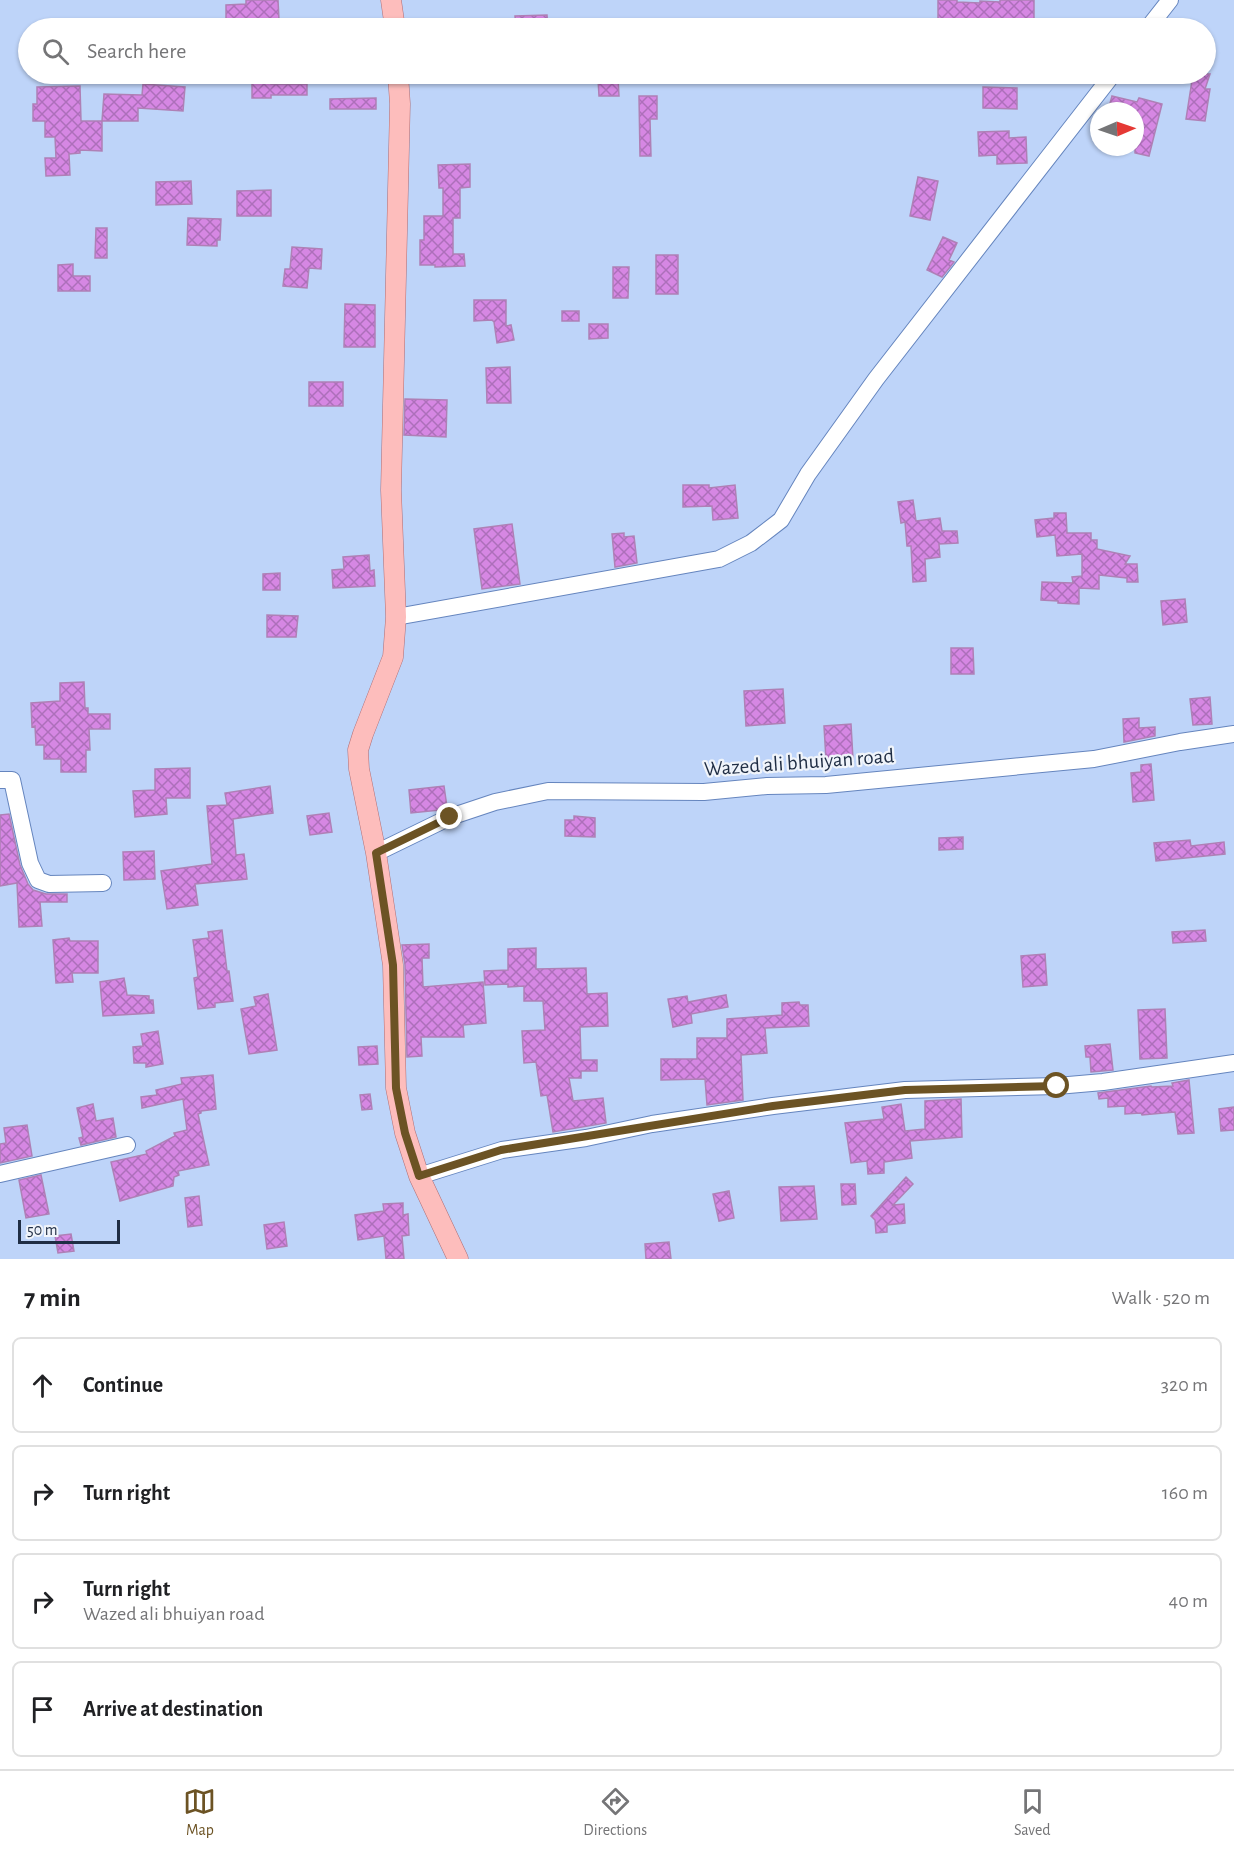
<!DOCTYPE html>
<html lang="en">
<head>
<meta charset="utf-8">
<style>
  :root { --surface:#fff; --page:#f2f2f2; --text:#202124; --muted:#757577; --line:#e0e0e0; --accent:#6c5324 }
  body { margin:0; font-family:"Alegreya Sans",sans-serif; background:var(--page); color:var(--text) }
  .compass { position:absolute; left:1090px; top:102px; width:54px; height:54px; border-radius:50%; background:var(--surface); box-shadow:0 2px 4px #0004; rotate:88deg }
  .scale { position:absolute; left:18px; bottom:15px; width:102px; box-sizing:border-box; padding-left:6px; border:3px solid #1f2d44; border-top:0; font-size:16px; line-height:21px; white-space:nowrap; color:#1f2d44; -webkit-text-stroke:4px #f0f4fa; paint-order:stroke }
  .stop { position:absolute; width:18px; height:18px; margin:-14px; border:4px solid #6c5324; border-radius:50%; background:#fff }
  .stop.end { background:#6c5324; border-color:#fff; box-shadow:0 2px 6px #0008 }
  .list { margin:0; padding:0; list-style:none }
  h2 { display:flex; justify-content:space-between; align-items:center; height:78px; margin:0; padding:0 24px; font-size:26px }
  h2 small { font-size:20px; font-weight:400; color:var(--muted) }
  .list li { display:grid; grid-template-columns:39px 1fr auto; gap:18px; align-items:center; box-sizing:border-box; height:96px; margin:0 12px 12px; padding:0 12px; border:2px solid var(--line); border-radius:9px }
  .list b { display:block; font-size:22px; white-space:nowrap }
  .list p { margin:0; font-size:20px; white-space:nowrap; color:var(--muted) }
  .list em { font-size:20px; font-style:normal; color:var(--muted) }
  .icon { flex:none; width:33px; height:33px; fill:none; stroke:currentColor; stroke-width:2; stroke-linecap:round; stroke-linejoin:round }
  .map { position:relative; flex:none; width:1234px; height:1259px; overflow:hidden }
  .search { position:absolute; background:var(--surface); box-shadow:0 2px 4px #0004; left:18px; right:18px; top:18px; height:66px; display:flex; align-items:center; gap:15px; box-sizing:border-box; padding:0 21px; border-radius:33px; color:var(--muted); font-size:22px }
  .sheet { height:510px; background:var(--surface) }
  nav { display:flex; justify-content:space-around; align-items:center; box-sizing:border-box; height:84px; border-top:2px solid var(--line); background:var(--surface); font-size:16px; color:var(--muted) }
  nav a { display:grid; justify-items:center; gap:3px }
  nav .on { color:var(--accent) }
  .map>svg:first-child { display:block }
</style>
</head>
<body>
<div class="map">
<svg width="1234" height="1259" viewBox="0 0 1234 1259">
  <defs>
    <pattern id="building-cross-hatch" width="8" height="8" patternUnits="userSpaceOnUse" patternTransform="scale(1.5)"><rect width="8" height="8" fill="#d687e3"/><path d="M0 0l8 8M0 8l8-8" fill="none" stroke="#ad6fba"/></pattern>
  </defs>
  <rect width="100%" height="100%" fill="#bed4f9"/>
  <path fill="url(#building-cross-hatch)" stroke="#af80b6" stroke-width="1.5" d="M246 0H278L279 20 226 21V5L246 4Z
    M938 0H957V2L980 3V1L1000 2V0H1034V28H938Z
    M547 15 548 28H516L515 16Z
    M1193 74H1210L1205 89H1210L1205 121 1186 119Z
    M618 78 619 96H599L598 79Z
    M252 81H271V84H307V95H271V98H252Z
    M143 84 185 87 183 111 138 108V121H102L104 94 142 95Z
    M80 86 81 121H102V151L80 150V153L69 154 70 175 46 176 45 158H56L55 137H45V121H33V104H37V87Z
    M983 87 1017 88V109L983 108Z
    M639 96H657V119H650L651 156H640Z
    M1112 96 1137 102 1139 98 1162 104 1149 156 1135 153V111H1108Z
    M376 98V109H330V99Z
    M1009 131V138L1026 137 1027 163 997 164V155L979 156 978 132Z
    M470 164V187L460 188V218H453V254H464L465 266 435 267V265H420V240H424V216H443V188H439L438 165Z
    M918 177 938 181 930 220 910 216Z
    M191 181 192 204 156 205V182Z
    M271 190V216H237V191Z
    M188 218 221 219 220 240H217V246L187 245Z
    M96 228H107V258H95Z
    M943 237 957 243 949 260 954 262 942 277 927 270Z
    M292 247 322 249 321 269 309 268 307 288 283 286 285 269H290Z
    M656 255H678V294H656Z
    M73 264V276H90V291H58V265Z
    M613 267H629L628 298H613Z
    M474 300H506V326L511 325 514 340 497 343 494 322 492 320 474 321Z
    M345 304 375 305V347H344Z
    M562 311H579V321H562Z
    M589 324H608V338L589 339Z
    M510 367 511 403H487L486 368Z
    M309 382H343V406H309Z
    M405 399 447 400 446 437 404 435Z
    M683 485H709V488L735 485 738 518 713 520 712 506 683 507Z
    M913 500 916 521 940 518 942 531H957L958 543 939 544 940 557 925 559 926 581 913 582 911 546H907L905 522 901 523 898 502Z
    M1054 513H1066L1067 533H1091V540H1097V549L1130 556 1125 564H1137L1138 582H1127V578L1099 575V589L1079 588V604L1058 603V601L1041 600 1042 582 1073 583 1072 577 1082 576V554L1057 556 1055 535 1037 537 1035 520 1054 518Z
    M512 524 520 584 482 589 474 529Z
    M624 533V537L634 536 637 563 615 567 612 534Z
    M369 555 370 571 374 570 375 586 333 588 332 570 344 569 343 557Z
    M280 573V590H263V574Z
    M1185 599 1187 622 1163 625 1161 601Z
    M267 615 298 616 296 637H267Z
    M951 648H973L974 674H951Z
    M84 682 85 708H88V714H110V729H89L90 750H86V772H61V759H44V745H36L35 726 32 727 31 703 60 701V683Z
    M783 689 785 723 746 726 744 691Z
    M1210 697 1212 724 1193 725 1190 699Z
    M1139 718V728L1155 727V736L1124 742 1123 719Z
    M851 724 853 759 826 760 824 726Z
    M1151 764 1154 800 1133 802 1131 773 1141 772V765Z
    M190 768V798H166L167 814 135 817 133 791 155 790V769Z
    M270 786 273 813 233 819 236 855 244 854 247 879 195 884 198 905 167 909 161 871 212 864 207 806 227 805 225 793Z
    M444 786 447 807 440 810 411 813 409 790Z
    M329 813 332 832 310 835 307 816Z
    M9 814 20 865 28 884 33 890 46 894H67V902H40L42 926 19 927 17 883 0 886V815Z
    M574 816 595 818V837L565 836V820H574Z
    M963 837V849L939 850V838Z
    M1190 840 1191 846 1224 842 1225 854 1156 861 1154 843Z
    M154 851 155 879 124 880 123 852Z
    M222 930 227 971H229L233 1001 215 1003V1007L198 1009 194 978 198 977 193 940 209 938 208 932Z
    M1205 930 1206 941 1173 943 1172 932Z
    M69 938 70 941H98V973H72L73 982 56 983 53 940Z
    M429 944V958H422L423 987 483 982 486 1023 463 1025 464 1037H421L422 1056 407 1057 405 965 402 945Z
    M536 948V969L586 968 587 994 607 993 608 1026 580 1027 581 1060H597V1071H581V1078H569L573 1101 603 1098 606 1123 553 1132 547 1095 541 1096 536 1062 524 1063 522 1031 545 1030 543 1001H524V986L508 987V984L485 985 484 971 508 970V949Z
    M1045 954 1047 985 1023 987 1021 956Z
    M124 978 127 995 149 996V1000H153L154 1013 103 1016 100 982Z
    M268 994 277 1050 249 1054 241 1009 256 1006 254 997Z
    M726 995 728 1007 691 1014 692 1023 673 1027 668 999 687 996 688 1002Z
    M799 1002 800 1005H808L809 1026 765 1028 767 1053 741 1055 743 1100 707 1105 705 1079 661 1080V1059H697V1038H727V1019L782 1015V1003Z
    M1165 1009 1167 1058 1140 1059 1138 1010Z
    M158 1031 163 1064 146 1067V1063H134L133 1047 143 1046 141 1034Z
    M1110 1044 1113 1070 1091 1072 1090 1057H1086L1085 1046Z
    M377 1046 378 1064 359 1065 358 1047Z
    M213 1075 216 1109 201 1111V1113L198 1114 209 1165 178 1171 179 1175 174 1177 173 1186 120 1201 111 1162 147 1154 146 1151 175 1136 174 1133 187 1130 183 1099 142 1108 141 1097 157 1095 156 1090 182 1084 181 1078Z
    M1189 1080 1194 1133 1178 1134 1175 1112 1142 1115 1141 1113 1125 1114V1106L1108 1107V1098L1099 1099 1098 1093 1151 1086 1152 1087 1173 1086 1172 1083Z
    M370 1094 372 1109 362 1110 360 1095Z
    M961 1099 962 1137 910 1141 912 1158 884 1162V1173L868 1174 867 1161 851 1163 845 1123 884 1119 882 1107 901 1104 905 1131 925 1129V1101Z
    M93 1104 96 1121 113 1118 116 1137 81 1145 79 1138 83 1137 77 1108Z
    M1234 1107V1130L1221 1131 1219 1109Z
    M27 1125 32 1156 0 1163V1144L6 1143 4 1128Z
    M41 1175 49 1214 26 1218 19 1180Z
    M906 1177 913 1184 893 1205 904 1204 905 1223 887 1225V1232L876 1233 875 1220 871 1216Z
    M841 1184H855L856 1204 842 1205Z
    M814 1186 817 1219 781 1221 779 1187Z
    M729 1191 734 1218 719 1221 713 1194Z
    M199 1196 202 1225 188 1227 185 1198Z
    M403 1203V1215L408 1214 409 1235 402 1236 404 1259H386L384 1236 358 1240 355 1215 384 1211 383 1204Z
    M284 1222 287 1246 267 1249 264 1225Z
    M71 1234 74 1251 58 1253 55 1236Z
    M669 1242 671 1259H646L645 1244Z"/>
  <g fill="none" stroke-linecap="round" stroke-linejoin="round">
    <g stroke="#6585be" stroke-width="18">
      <path id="minor" d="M1148 28 1170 0
        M396 617 719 559 751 543 781 520 808 474 876 379 1113 74
        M0 780H12L30 863 38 880 49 884 103 883
        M376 853 450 817 495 802 548 791 704 792 767 786 826 785 1094 759 1180 742 1234 734
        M0 1174 127 1145
        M419 1176 502 1150 586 1138 652 1124 773 1106 905 1090 1057 1086 1103 1082 1234 1063"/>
    </g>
    <g stroke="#ae6e75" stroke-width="21">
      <path id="major" d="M391 0 395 28
        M398 74 400 104 391 490 396 617 393 657 363 734 358 750 359 769 376 853 393 965 396 1088 405 1133 419 1176 458 1259"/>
    </g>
    <use href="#minor" stroke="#fff" stroke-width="16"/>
    <use href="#major" stroke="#fdbdbc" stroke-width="20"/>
  </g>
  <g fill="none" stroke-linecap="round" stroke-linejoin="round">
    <path stroke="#6c5324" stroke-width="8" d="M450 817 376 853 393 965 396 1088 405 1133 419 1176 501 1150 773 1106 905 1090 1057 1086"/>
  </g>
  <g text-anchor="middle" stroke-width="4.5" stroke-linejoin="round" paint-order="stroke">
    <g font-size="21" fill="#1f2d44" stroke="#f0f4fa">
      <text transform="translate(799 762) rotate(-4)" y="7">Wazed ali bhuiyan road</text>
    </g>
  </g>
</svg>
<svg class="compass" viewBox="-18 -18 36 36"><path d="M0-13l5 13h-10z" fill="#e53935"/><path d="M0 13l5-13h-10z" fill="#757577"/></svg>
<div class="scale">50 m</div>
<div class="stop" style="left:1057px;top:1086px"></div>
<div class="stop end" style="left:450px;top:817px"></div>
<div class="search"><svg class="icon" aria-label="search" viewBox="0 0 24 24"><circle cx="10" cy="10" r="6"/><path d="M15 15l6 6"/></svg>Search here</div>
</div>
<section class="sheet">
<h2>7 min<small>Walk · 520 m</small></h2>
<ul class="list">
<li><svg class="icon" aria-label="ahead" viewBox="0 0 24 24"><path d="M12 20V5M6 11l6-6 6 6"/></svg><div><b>Continue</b></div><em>320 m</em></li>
<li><svg class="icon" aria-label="right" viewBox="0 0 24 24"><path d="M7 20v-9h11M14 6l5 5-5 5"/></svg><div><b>Turn right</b></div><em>160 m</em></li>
<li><svg class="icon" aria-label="right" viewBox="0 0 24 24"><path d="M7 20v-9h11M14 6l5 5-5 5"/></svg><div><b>Turn right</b><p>Wazed ali bhuiyan road</p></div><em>40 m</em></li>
<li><svg class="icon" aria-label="arrive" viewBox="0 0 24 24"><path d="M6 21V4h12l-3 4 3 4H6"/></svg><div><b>Arrive at destination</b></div></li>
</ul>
</section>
<nav>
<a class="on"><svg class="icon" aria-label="map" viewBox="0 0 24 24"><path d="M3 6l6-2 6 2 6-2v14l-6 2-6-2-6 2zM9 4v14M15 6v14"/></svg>Map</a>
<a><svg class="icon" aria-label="directions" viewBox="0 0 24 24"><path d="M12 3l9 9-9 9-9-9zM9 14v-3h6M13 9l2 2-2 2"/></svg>Directions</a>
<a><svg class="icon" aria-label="saved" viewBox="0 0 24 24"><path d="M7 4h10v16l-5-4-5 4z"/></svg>Saved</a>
</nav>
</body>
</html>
